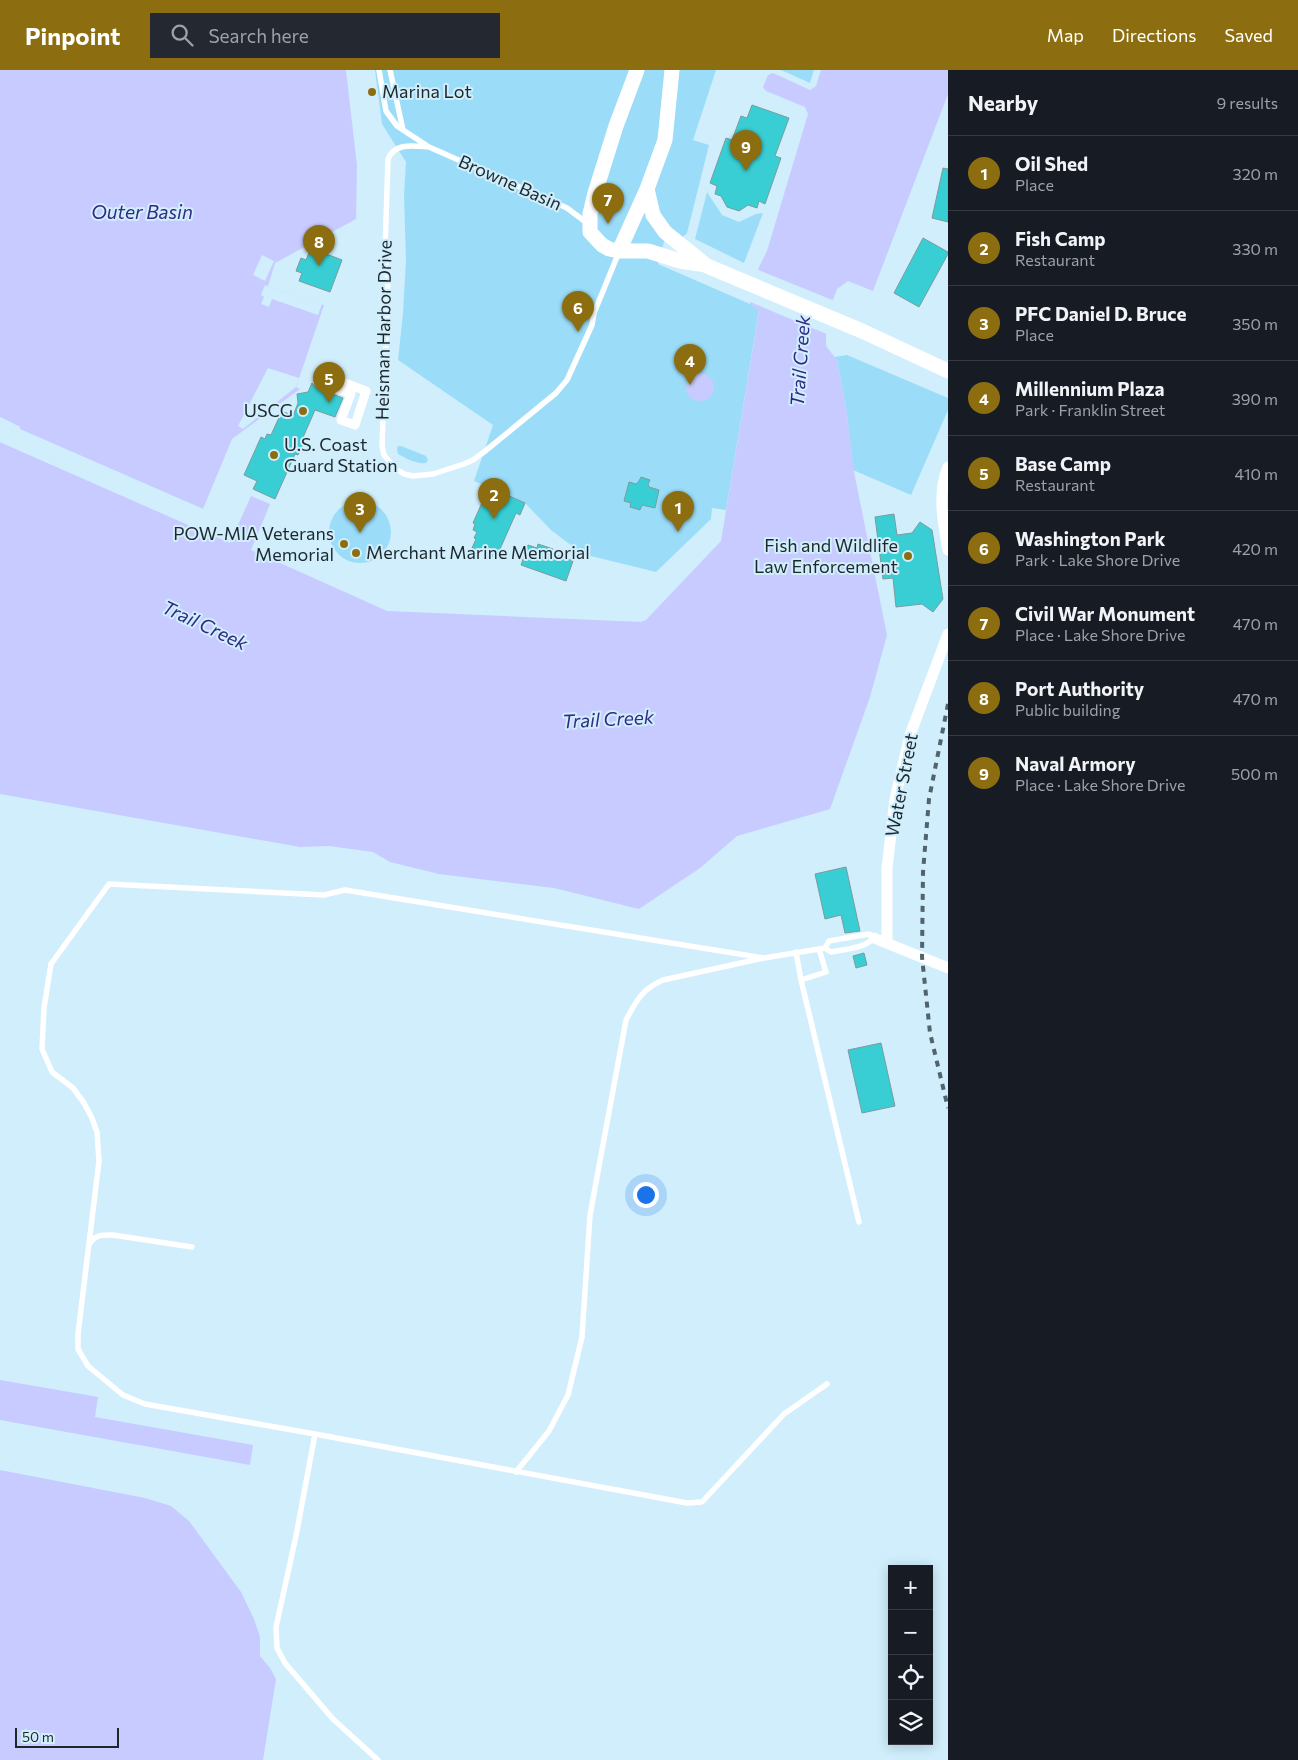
<!DOCTYPE html>
<html lang="en">
<head>
<meta charset="utf-8">
<style>
  :root { --surface:#171b24; --page:#242831; --text:#f1f3f6; --muted:#9ea1a6; --line:#363941; --accent:#8c6e10 }
  body { margin:0; font-family:Commissioner,sans-serif; background:var(--page); color:var(--text) }
  .controls { position:absolute; right:15px; bottom:15px; display:grid; overflow:hidden; border-radius:0px; box-shadow:0 2px 12px #0003 }
  .controls button { width:45px; height:45px; display:grid; place-items:center; padding:0; border:0; border-bottom:1px solid var(--line); background:var(--surface); color:var(--text); font:25px sans-serif }
  .scale { position:absolute; left:15px; bottom:12px; width:104px; box-sizing:border-box; padding-left:5px; border:2px solid #1d282d; border-top:0; font-size:14px; line-height:18px; white-space:nowrap; color:#1d282d; -webkit-text-stroke:4px #d0eefc; paint-order:stroke }
  .you { position:absolute; left:645px; top:1124px; width:18px; height:18px; margin:-12px; border:4px solid #fff; border-radius:50%; background:#1a73e8; box-shadow:0 0 0 8px #1a73e833 }
  .badge { display:grid; place-items:center; width:32px; height:32px; border-radius:50%; background:var(--accent); color:#fff; font-size:16px; font-weight:700 }
  .pin { position:absolute; translate:-50% -41px; filter:drop-shadow(0 1px 2px #0008) }
  .pin::after { content:''; position:absolute; top:26px; width:18px; height:15px; background:inherit; clip-path:polygon(0 0,100% 0,50% 100%) }
  .list { margin:0; padding:0; list-style:none }
  h2 { display:flex; justify-content:space-between; align-items:center; height:65px; margin:0; padding:0 20px; font-size:21px }
  h2 small { font-size:16px; font-weight:400; color:var(--muted) }
  .list li { display:grid; grid-template-columns:32px 1fr auto; gap:15px; align-items:center; box-sizing:border-box; height:75px; padding:0 20px; border-top:1px solid var(--line) }
  .list b { display:block; font-size:19px; white-space:nowrap }
  .list p { margin:0; font-size:16px; white-space:nowrap; color:var(--muted) }
  .list em { font-size:16px; font-style:normal; color:var(--muted) }
  .icon { flex:none; width:28px; height:28px; fill:none; stroke:currentColor; stroke-width:2; stroke-linecap:round; stroke-linejoin:round }
  .map { position:relative; flex:none; width:948px; height:1690px; overflow:hidden }
  header { display:flex; align-items:center; gap:30px; box-sizing:border-box; height:70px; padding:0 25px; background:var(--accent); color:#fff }
  header strong { font-size:24px }
  nav { display:flex; gap:28px; margin-inline-start:auto; font-size:18px }
  .search { width:350px; height:45px; background:var(--page); display:flex; align-items:center; gap:12px; box-sizing:border-box; padding:0 18px; border-radius:0px; color:var(--muted); font-size:19px }
  main { display:flex }
  aside { flex:1; background:var(--surface) }
  .map>svg:first-child { display:block }
</style>
</head>
<body>
<header>
<strong>Pinpoint</strong>
<div class="search"><svg class="icon" aria-label="search" viewBox="0 0 24 24"><circle cx="10" cy="10" r="6"/><path d="M15 15l6 6"/></svg>Search here</div>
<nav><a>Map</a><a>Directions</a><a>Saved</a></nav>
</header>
<main>
<div class="map">
<svg width="948" height="1690" viewBox="0 0 948 1690">
  <rect width="100%" height="100%" fill="#d0eefc"/>
  <path fill="#9bddf9" d="M375 0H716L693 70 709 75 687 163 683 167 668 157 658 194 750 234 759 240 726 440 712 438 711 449 656 502 591 486 572 476 551 460 525 433 474 411 493 355 398 290 403 243 406 190 404 126 406 92 382 54Z
    M781 0H814L810 13Z
    M707 122 722 145 739 152 756 144 763 143 744 193 695 169Z
    M847 285 948 328V340L911 425 853 400 847 344 837 290 834 287Z
    M398 376H401L426 386 428 390 426 393C416 394 407 389 398 384L397 379Z
    M329 462a31 31 0 1 1 62 0a31 31 0 1 1-62 0Z"/>
  <path fill="#c7cbff" d="M0 0H346L357 96 356 149 275 193 268 216 324 235 296 317 300 319 232 369 203 439 19 359 20 357 0 347Z
    M821 0H948V24L873 221 848 211 837 219 826 249V276L837 290 847 344 854 402 887 565 870 627 830 739 737 766 700 798 639 839 554 818 439 804 390 792 373 782 329 776 300 777 0 724V372L230 473 251 426 270 434 251 480 387 541 641 552 646 550 721 471 759 241 750 234 759 197 767 181 808 44 805 37 766 21 763 17 768 5 773 3 810 20 816 16Z
    M686 317a14 14 0 1 1 28 0a14 14 0 1 1-28 0Z
    M0 1310 98 1327 95 1347 253 1375 250 1395 0 1350Z
    M0 1400 145 1428 171 1436 189 1451 241 1522 254 1549 260 1567V1586L270 1598 276 1609 263 1690H0Z"/>
  <path fill="#d0eefc" d="M262 185 274 191 265 211 253 205Z
    M756 199 835 231 829 249V265L748 231Z
    M265 215 322 234 318 245 272 229 269 237 261 234 264 227 261 225Z
    M268 298 299 308 296 317 243 359 238 356Z
    M0 347 20 357V359L203 439 202 441 18 361 17 358 0 350Z
    M0 370 196 456 195 458 0 372Z"/>
  <path fill="#39ced4" stroke="#7b9c9d" d="M752 35 789 48 775 86 781 88 765 134 759 131 757 138 748 135 739 141 727 137 721 126 715 124 717 116 710 113 726 68 732 70 741 46 747 48Z
    M943 98 948 99V152L932 148Z
    M923 168 948 182V184L919 237 894 223Z
    M311 178 342 190 330 222 299 211 302 203 296 201 301 188 306 190Z
    M312 313 316 318 343 328 335 347 315 340 301 372 304 373 298 385 295 384 275 429 253 419 257 411 244 405 261 367 265 369 267 364 271 365 282 341 293 346 298 333 297 324 308 322Z
    M641 407 650 410 648 414 649 417 659 420 655 438 642 435 640 440 630 437 631 433 624 431 629 412 636 414 639 411Z
    M489 417 525 433 520 445 516 443 496 488 472 478 476 469 474 468 477 462 473 460 475 454 473 453Z
    M894 444 897 465 912 463 920 452 932 460 943 529 933 542 922 534 896 537 893 508 883 509 875 447Z
    M538 474 553 479 551 483 573 491 566 511 521 495 528 475 537 478Z
    M846 797 860 861 845 863 841 845 825 849 815 804Z
    M864 883 867 895 856 898 853 886Z
    M881 973 895 1036 862 1043 848 980Z"/>
  <g fill="none" stroke-linecap="round" stroke-linejoin="round">
    <path stroke="#fff" stroke-width="5.5" d="M379 0 386 41 397 56 429 77 567 138 587 153
      M390 0 403 60
      M429 77C414 76 395 72 388 89L385 181 388 208 382 376 384 385 396 399 404 404 413 406 433 404 464 394 473 390 484 382 556 323 567 310 592 255 594 243 619 182
      M819 879 826 902 801 910 859 1152
      M796 882 801 910
      M764 888 345 820 324 825 109 814 51 894 44 938 42 979 52 1002 73 1018 84 1033 92 1048 97 1062 99 1091 78 1264V1279L88 1296 123 1325 145 1334 315 1364 687 1433 702 1432 784 1344 827 1314
      M90 1173C96 1164 104 1165 113 1165L192 1177
      M315 1364 296 1466 276 1557 277 1578 285 1593 333 1649 378 1690
      M516 1402 549 1361 568 1325 582 1267 590 1145 626 950C637 930 641 920 663 910L764 888 825 878 831 882C846 879 863 879 874 868L869 864 829 871 825 878"/>
    <path stroke="#fff" stroke-width="9" d="M321 304 366 321 355 355 341 350 351 324 318 312Z"/>
    <path stroke="#fff" stroke-width="11" d="M948 397C937 423 943 453 948 480
      M874 868 948 898
      M887 872V798L895 729 910 665 948 564"/>
    <path stroke="#fff" stroke-width="15" d="M637 0 616 56 595 123 590 144V162L602 175 609 179 619 181H648L680 191 706 195
      M647 119 653 145 665 162 707 196 862 261 948 301
      M619 181 647 119 665 70 672 0"/>
    <path stroke="#52636b" stroke-width="4" stroke-dasharray="6 6" stroke-linecap="butt" d="M948 634 929 729 923 802 922 887 930 963 948 1038"/>
  </g>
  <g fill="#8c6e10" stroke="#d0eefc" stroke-width="2">
    <circle cx="372" cy="22" r="5"/>
    <circle cx="303" cy="341" r="5"/>
    <circle cx="274" cy="385" r="5"/>
    <circle cx="344" cy="474" r="5"/>
    <circle cx="356" cy="483" r="5"/>
    <circle cx="908" cy="486" r="5"/>
  </g>
  <g text-anchor="middle" stroke-width="4" stroke-linejoin="round" paint-order="stroke">
    <g font-size="18" fill="#1d282d" stroke="#d0eefc" text-anchor="start">
      <text x="382" y="28">Marina Lot</text>
      <text x="293" y="347" text-anchor="end">USCG</text>
      <text x="284" y="381">U.S. Coast<tspan x="284" dy="21">Guard Station</tspan></text>
      <text x="334" y="470" text-anchor="end">POW-MIA Veterans<tspan x="334" dy="21">Memorial</tspan></text>
      <text x="898" y="482" text-anchor="end">Fish and Wildlife<tspan x="898" dy="21">Law Enforcement</tspan></text>
      <text x="366" y="489">Merchant Marine Memorial</text>
    </g>
    <g font-size="18" fill="#1d282d" stroke="#d0eefc">
      <text transform="translate(510 113) rotate(24)" y="6">Browne Basin</text>
      <text transform="translate(384 260) rotate(-89)" y="6">Heisman Harbor Drive</text>
      <text transform="translate(902 715) rotate(-79)" y="6">Water Street</text>
    </g>
    <g font-size="19" font-style="italic" fill="#342886" stroke="#d0eefc">
      <text x="142" y="149">Outer Basin</text>
      <text transform="translate(800 291) rotate(-86)" y="7">Trail Creek</text>
      <text transform="translate(205 555) rotate(25)" y="7">Trail Creek</text>
      <text transform="translate(608 649) rotate(-3)" y="7">Trail Creek</text>
    </g>
  </g>
</svg>
<div class="controls">
<button>+</button>
<button>−</button>
<button><svg class="icon" aria-label="locate" viewBox="0 0 24 24"><circle cx="12" cy="12" r="6"/><path d="M12 2v4M12 18v4M2 12h4M18 12h4"/></svg></button>
<button><svg class="icon" aria-label="layers" viewBox="0 0 24 24"><path d="M12 4l9 5-9 5-9-5zM3 14l9 5 9-5"/></svg></button>
</div>
<div class="scale">50 m</div>
<div class="you"></div>
<div class="pin badge" style="left:678px;top:462px">1</div>
<div class="pin badge" style="left:494px;top:449px">2</div>
<div class="pin badge" style="left:360px;top:463px">3</div>
<div class="pin badge" style="left:690px;top:315px">4</div>
<div class="pin badge" style="left:329px;top:333px">5</div>
<div class="pin badge" style="left:578px;top:262px">6</div>
<div class="pin badge" style="left:608px;top:154px">7</div>
<div class="pin badge" style="left:319px;top:196px">8</div>
<div class="pin badge" style="left:746px;top:101px">9</div>
</div>
<aside>
<h2>Nearby<small>9 results</small></h2>
<ul class="list">
<li><span class="badge">1</span><div><b>Oil Shed</b><p>Place</p></div><em>320 m</em></li>
<li><span class="badge">2</span><div><b>Fish Camp</b><p>Restaurant</p></div><em>330 m</em></li>
<li><span class="badge">3</span><div><b>PFC Daniel D. Bruce</b><p>Place</p></div><em>350 m</em></li>
<li><span class="badge">4</span><div><b>Millennium Plaza</b><p>Park · Franklin Street</p></div><em>390 m</em></li>
<li><span class="badge">5</span><div><b>Base Camp</b><p>Restaurant</p></div><em>410 m</em></li>
<li><span class="badge">6</span><div><b>Washington Park</b><p>Park · Lake Shore Drive</p></div><em>420 m</em></li>
<li><span class="badge">7</span><div><b>Civil War Monument</b><p>Place · Lake Shore Drive</p></div><em>470 m</em></li>
<li><span class="badge">8</span><div><b>Port Authority</b><p>Public building</p></div><em>470 m</em></li>
<li><span class="badge">9</span><div><b>Naval Armory</b><p>Place · Lake Shore Drive</p></div><em>500 m</em></li>
</ul>
</aside>
</main>
</body>
</html>
